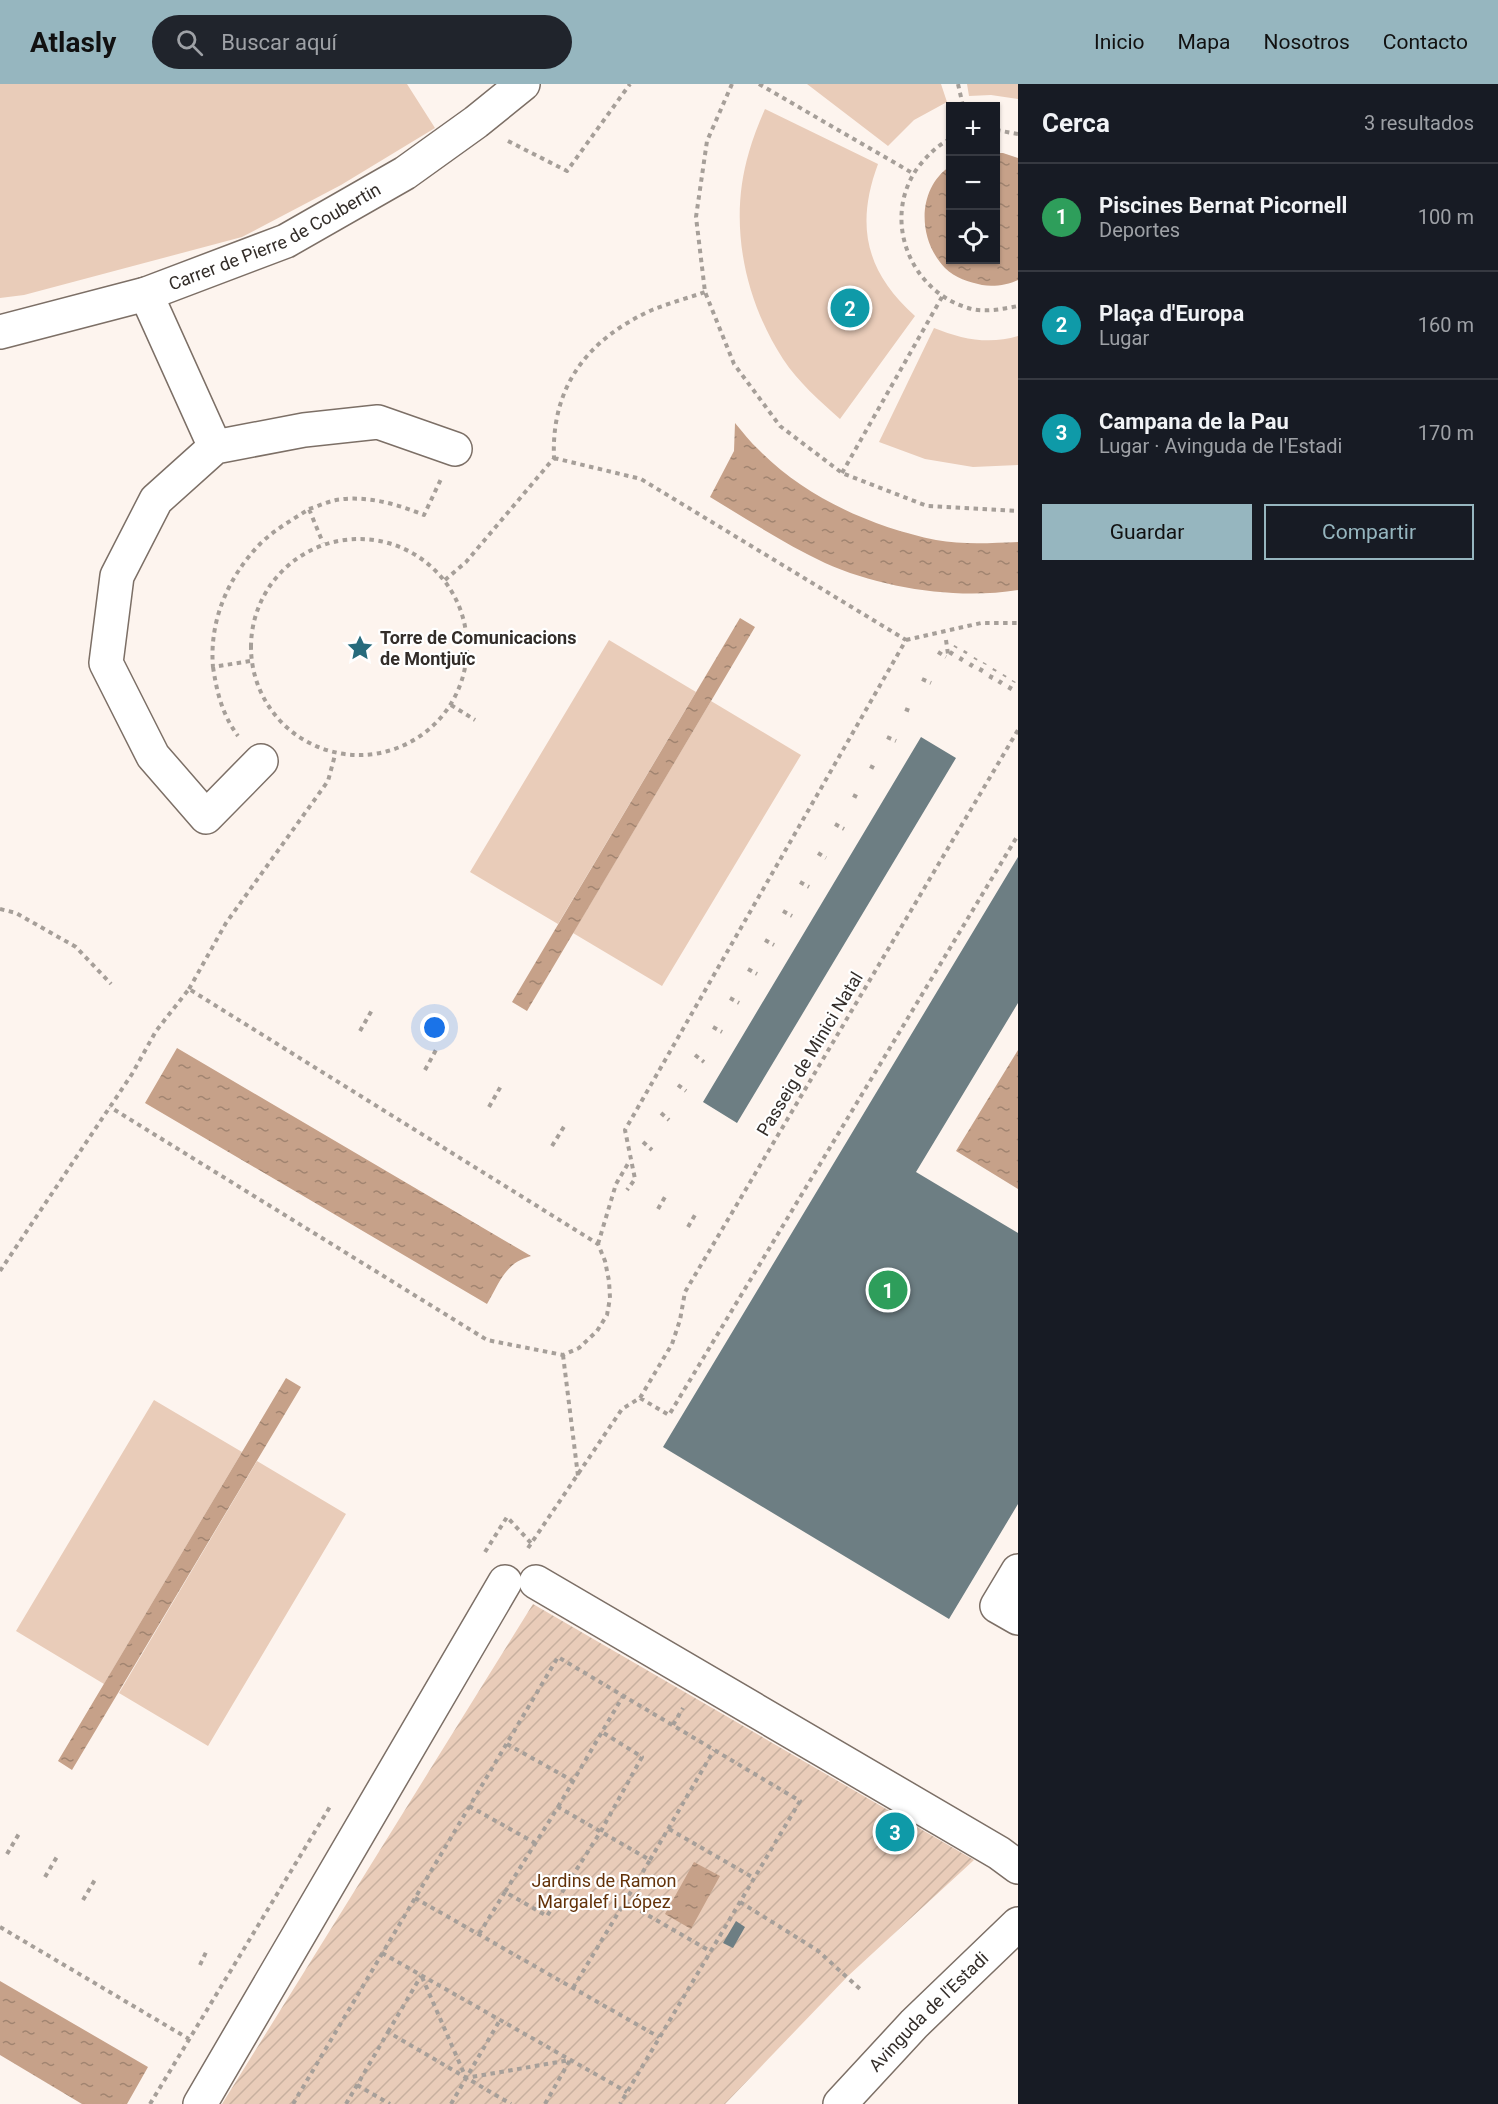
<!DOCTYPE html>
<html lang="es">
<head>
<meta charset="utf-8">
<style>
  :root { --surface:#171b24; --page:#20242c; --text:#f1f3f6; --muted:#9ea1a6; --line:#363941; --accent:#96b6bf }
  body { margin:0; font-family:Roboto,sans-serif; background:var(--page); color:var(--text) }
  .controls { position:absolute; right:18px; top:18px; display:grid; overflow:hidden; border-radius:0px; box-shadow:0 2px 4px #0004 }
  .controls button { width:54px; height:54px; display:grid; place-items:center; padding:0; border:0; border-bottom:2px solid var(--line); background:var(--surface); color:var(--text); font:30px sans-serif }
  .you { position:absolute; left:435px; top:944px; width:21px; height:21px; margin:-15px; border:4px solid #fff; border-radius:50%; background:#1a73e8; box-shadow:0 0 0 9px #1a73e833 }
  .badge { display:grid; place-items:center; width:39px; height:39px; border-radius:50%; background:var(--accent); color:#fff; font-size:20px; font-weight:700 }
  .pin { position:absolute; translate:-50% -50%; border:3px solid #fff; box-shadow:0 2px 6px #0006 }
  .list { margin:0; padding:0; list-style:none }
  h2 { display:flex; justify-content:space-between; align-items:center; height:78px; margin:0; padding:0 24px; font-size:26px }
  h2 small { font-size:20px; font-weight:400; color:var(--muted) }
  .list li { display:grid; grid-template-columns:39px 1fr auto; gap:18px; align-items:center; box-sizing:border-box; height:108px; padding:0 24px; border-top:2px solid var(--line) }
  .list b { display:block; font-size:22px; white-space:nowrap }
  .list p { margin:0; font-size:20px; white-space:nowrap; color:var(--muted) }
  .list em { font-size:20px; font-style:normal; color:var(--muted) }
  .actions { display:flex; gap:12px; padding:18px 24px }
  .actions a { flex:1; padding:14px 0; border:2px solid var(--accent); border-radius:0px; text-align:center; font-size:21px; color:var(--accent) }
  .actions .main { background:var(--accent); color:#111 }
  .icon { flex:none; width:33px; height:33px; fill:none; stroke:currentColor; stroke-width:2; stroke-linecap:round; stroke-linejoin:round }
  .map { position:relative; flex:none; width:1018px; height:2020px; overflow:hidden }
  header { display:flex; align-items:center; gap:36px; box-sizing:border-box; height:84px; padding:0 30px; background:var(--accent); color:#111 }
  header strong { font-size:28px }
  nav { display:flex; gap:33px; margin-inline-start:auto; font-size:21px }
  .search { width:420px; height:54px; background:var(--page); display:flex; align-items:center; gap:15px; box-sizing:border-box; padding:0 21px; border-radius:33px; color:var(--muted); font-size:22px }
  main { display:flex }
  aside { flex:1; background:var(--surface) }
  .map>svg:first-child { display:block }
</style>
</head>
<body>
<header>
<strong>Atlasly</strong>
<div class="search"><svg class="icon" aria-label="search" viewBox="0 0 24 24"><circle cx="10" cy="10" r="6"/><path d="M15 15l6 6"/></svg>Buscar aquí</div>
<nav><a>Inicio</a><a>Mapa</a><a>Nosotros</a><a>Contacto</a></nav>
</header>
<main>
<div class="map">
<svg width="1018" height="2020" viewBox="0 0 1018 2020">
  <defs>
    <pattern id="garden-furrows" width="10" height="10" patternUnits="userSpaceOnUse" patternTransform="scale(1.5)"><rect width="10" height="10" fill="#e9ccb9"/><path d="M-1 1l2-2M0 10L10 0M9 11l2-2" fill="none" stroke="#c8b09f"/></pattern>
    <pattern id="water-ripples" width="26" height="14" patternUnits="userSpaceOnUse" patternTransform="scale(1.5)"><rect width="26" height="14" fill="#c6a189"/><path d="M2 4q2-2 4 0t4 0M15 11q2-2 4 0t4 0" fill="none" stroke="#a18470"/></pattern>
  </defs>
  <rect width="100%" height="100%" fill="#fdf4ee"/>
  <path fill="#e9ccb9" d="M0 0H407L435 44 341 101 242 153 24 211 0 214Z
    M807 0H941L947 18 914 36 888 62Z
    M967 0H1018V15L991 11 969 12Z
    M765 25 878 80C855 142 866 188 915 232L840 335C820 317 798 298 783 275 744 215 728 138 749 68 753 54 759 39 765 25Z
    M934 244C961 255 989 261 1018 252V381L973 383 925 375 879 358Z
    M609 556 696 608 558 840 470 788Z
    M711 617 801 671 662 902 573 849Z
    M154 1316 242 1368 104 1600 16 1547Z
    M257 1377 346 1430 208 1662 119 1609Z"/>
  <path fill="url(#garden-furrows)" d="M533 1520 974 1776 848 1892 725 2020H222Z"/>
  <path fill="url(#water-ripples)" d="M996 69H1003L1018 74V196C1008 201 993 203 982 201 969 198 955 194 945 184 918 156 916 106 950 82V176H996Z
    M735 339C743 348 750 358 759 366 805 413 872 443 936 456 963 461 991 459 1018 458V506C957 516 881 504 825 479 785 460 748 436 710 413L734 367Z
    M740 534 755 543 527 927 512 918Z
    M177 964 531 1172C505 1179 500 1198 487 1220L145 1019Z
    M1018 966V1105L956 1067Z
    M286 1294 301 1303 72 1686 58 1677Z
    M694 1778 720 1792 691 1845 665 1830Z
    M0 1897 148 1983 127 2020H82L0 1971Z"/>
  <path fill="#6d7e83" d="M921 653 956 674 737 1039 703 1018Z
    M1018 773V919L916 1088 1018 1149V1420L949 1535 663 1363Z
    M736 1837 745 1843 733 1864 723 1859Z"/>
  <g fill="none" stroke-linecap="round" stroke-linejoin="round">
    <g stroke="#7c6f66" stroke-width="36">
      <g id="minor">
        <path d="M146 210 215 363"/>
        <path id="s1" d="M0 248 146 210 286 157 405 89 476 38 523 0"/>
        <path d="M261 677 206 733 153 672 106 579 117 492 156 416 215 363 304 346 378 338 455 365"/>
        <path d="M1018 1487 997 1522 1018 1534"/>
        <path d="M536 1498 999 1769 1018 1783"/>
        <path d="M200 2020 505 1498"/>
        <path id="s2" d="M840 2020 914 1940 1018 1840"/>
      </g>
    </g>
    <path stroke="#a69f99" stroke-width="4" stroke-dasharray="4.5 4.5" stroke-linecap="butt" d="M732 0 707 57 696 133 705 208 734 280 780 342 842 389 927 422 1018 427
      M759 0 914 90
      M958 0 963 22
      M996 46 1018 50
      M950 55C938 61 928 71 919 82 881 132 908 206 968 224 984 229 1002 225 1018 222
      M508 57 567 87 630 0
      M554 374 641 395 906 556 625 1046 635 1095 627 1106
      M842 389 942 213
      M309 425C318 422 327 418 336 416 366 411 397 420 424 431L441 395
      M251 563a108 108 0 1 1 216 0a108 108 0 1 1-216 0Z
      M445 496 466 478 554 374C551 302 588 255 652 226 669 219 688 214 705 208
      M906 556 981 539H1018
      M946 556 948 570
      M938 568 946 573
      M950 571 956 562
      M250 577 213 583C209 537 228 493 260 460 274 446 292 436 309 425L323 459
      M960 577 966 567
      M213 583C217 609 222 630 238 652
      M970 583 976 574
      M980 588 985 579
      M922 595 931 599
      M990 595 995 585
      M999 600 1005 591
      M1009 606 1014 597
      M451 621 475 636
      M905 625 913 628
      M887 653 896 657
      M870 682 878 686
      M853 711 861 715
      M835 740 844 745
      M818 769 826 774
      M800 798 809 803
      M0 825 16 829 76 863 111 900
      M783 827 792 832
      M765 856 774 861
      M748 885 757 890
      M189 905 226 839 328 697 335 671
      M730 914 739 919
      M713 943 722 948
      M360 947 372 926
      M695 971 704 978
      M425 986 437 964
      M678 1001 686 1007
      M489 1023 501 1002
      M661 1029 669 1036
      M643 1058 652 1066
      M552 1062 565 1041
      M658 1125 665 1113
      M688 1143 695 1131
      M598 1160 616 1100 629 1078
      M0 1187 132 990 156 947 189 905 598 1160 605 1177 609 1197 610 1214 607 1231 597 1247 579 1264 563 1271 487 1256 110 1023
      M563 1271 578 1392
      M640 1314 672 1260 680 1236 685 1208 1018 646
      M528 1464 622 1325 640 1314 669 1331 1018 751
      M485 1468 507 1433 531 1459
      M673 1641 683 1624
      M507 1660 573 1697
      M469 1722 535 1759
      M558 1723 623 1612
      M669 1745 754 1794
      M7 1770 20 1748
      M650 1776 714 1666
      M45 1793 58 1771
      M415 1814 659 1953
      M83 1816 96 1794
      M625 1818 710 1867
      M740 1818 817 1866 860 1905
      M0 1843 189 1955
      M479 1850 505 1808
      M382 1869 627 2008
      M200 1881 207 1866
      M422 1893 466 1994 570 1976
      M573 1904 650 1776 558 1723 505 1808 547 1832 601 1747 642 1673 602 1648
      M388 1948 421 1892
      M357 2001 390 2020
      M150 2020 331 1721
      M293 2020 558 1573 800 1717 620 2020
      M346 2020 388 1948 511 2020
      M451 2020 500 1936
      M545 2020 570 1976"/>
    <use href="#minor" stroke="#fff" stroke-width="33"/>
  </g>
  <defs>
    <g id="sight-bare" transform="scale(2.07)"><path d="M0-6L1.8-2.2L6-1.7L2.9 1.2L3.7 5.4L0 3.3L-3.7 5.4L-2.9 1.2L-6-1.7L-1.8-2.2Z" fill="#276b7c" stroke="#fff" stroke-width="2.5" paint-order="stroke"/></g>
  </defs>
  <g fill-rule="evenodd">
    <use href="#sight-bare" x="360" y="564"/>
  </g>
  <g text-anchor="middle" stroke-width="4.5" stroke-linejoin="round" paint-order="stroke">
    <g font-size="18" fill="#332d29" stroke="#fff">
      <text dy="6" stroke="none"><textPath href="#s1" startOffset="292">Carrer de Pierre de Coubertin</textPath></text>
      <text transform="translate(810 970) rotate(-59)" y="6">Passeig de Minici Natal</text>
      <text dy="6" stroke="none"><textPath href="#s2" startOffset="128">Avinguda de l'Estadi</textPath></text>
    </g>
    <g font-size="18" font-weight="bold" fill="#332d29" stroke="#fff" text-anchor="start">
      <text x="380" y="560">Torre de Comunicacions<tspan x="380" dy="21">de Montjuïc</tspan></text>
    </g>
    <g font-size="18" fill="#633209" stroke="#fff">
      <text x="604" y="1803">Jardins de Ramon<tspan x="604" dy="21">Margalef i López</tspan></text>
    </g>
  </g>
</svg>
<div class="controls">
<button>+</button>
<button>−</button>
<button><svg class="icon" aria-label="locate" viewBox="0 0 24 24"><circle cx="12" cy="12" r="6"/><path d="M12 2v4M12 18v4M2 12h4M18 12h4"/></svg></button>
</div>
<div class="you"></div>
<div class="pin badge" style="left:888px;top:1206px;background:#2e9e5b">1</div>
<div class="pin badge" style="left:850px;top:224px;background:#0f9aa8">2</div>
<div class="pin badge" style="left:895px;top:1748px;background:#0f9aa8">3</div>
</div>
<aside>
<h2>Cerca<small>3 resultados</small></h2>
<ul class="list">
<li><span class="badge" style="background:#2e9e5b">1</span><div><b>Piscines Bernat Picornell</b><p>Deportes</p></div><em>100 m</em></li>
<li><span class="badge" style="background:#0f9aa8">2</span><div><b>Plaça d'Europa</b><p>Lugar</p></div><em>160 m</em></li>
<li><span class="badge" style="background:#0f9aa8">3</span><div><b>Campana de la Pau</b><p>Lugar · Avinguda de l'Estadi</p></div><em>170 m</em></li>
</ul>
<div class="actions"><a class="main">Guardar</a><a>Compartir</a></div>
</aside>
</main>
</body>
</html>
